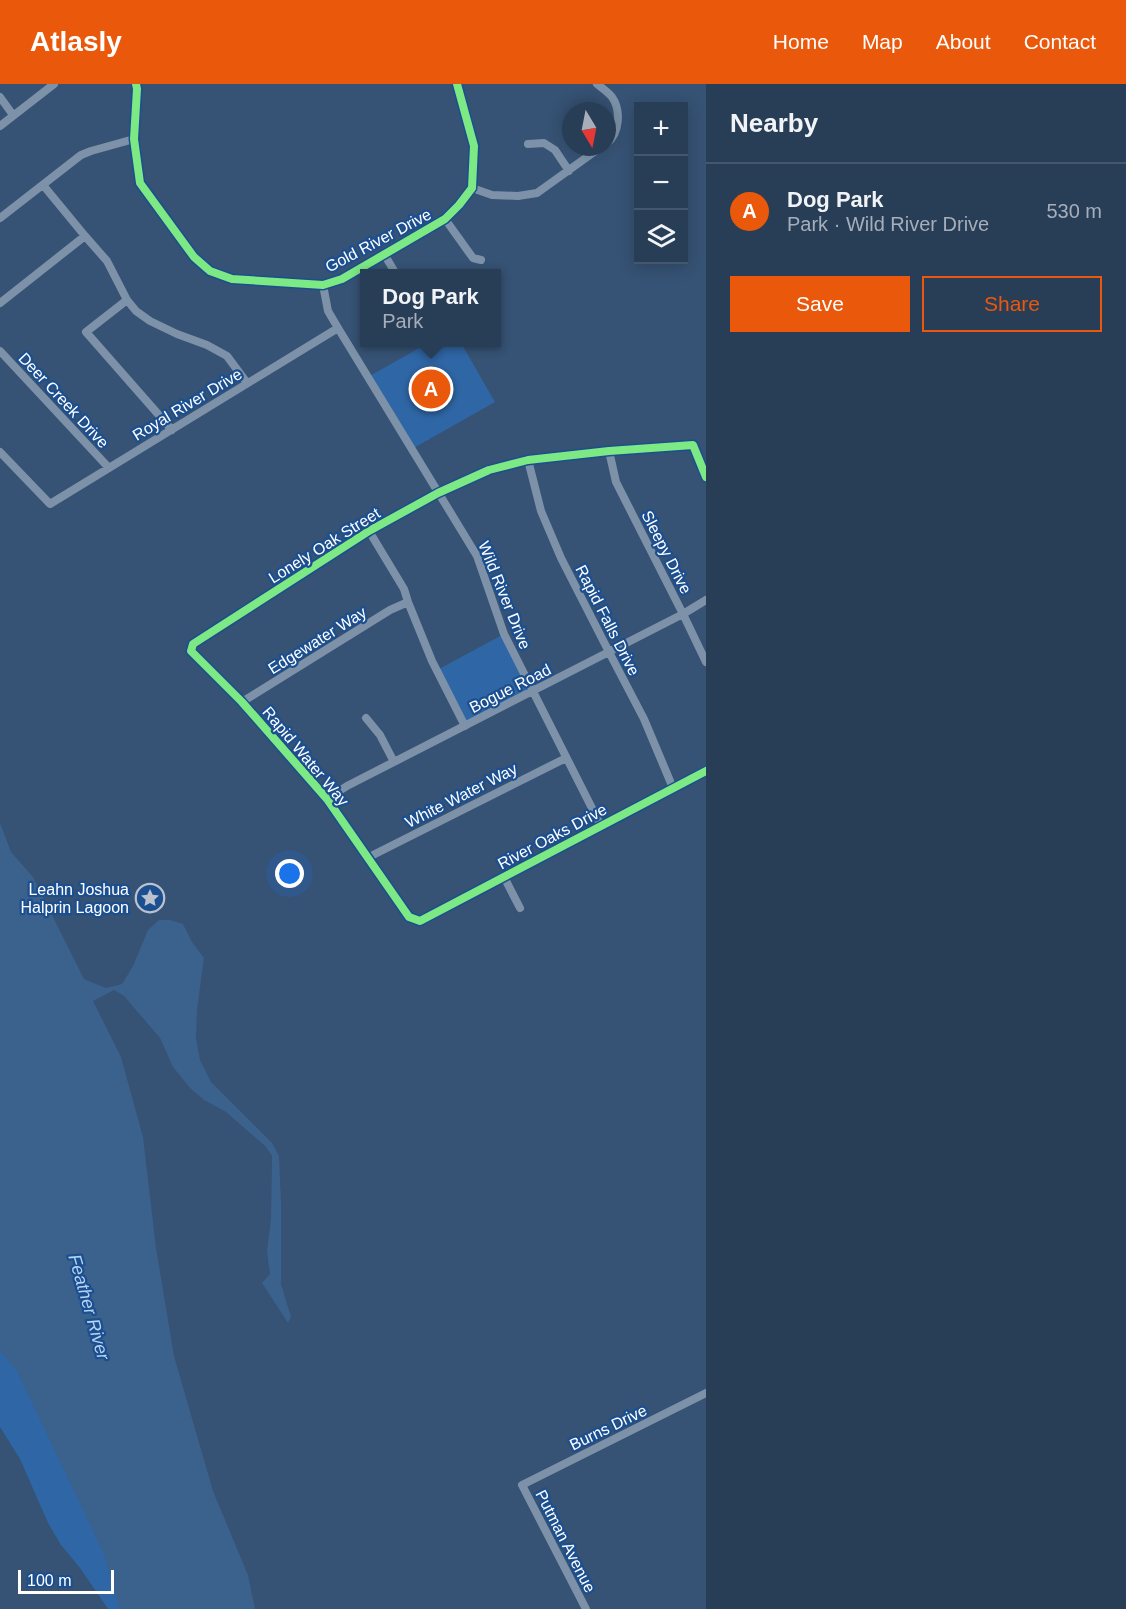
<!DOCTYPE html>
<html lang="en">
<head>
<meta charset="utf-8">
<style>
  :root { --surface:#283e57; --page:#344961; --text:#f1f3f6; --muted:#a5aeba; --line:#44576d; --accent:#ea580c }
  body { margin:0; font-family:Arial,sans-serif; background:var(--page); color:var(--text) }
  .controls { position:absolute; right:18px; top:18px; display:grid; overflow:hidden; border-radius:0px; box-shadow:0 3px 15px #0003 }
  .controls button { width:54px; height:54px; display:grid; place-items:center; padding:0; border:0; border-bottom:2px solid var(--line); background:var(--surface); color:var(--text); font:30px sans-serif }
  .compass { position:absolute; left:562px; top:18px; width:54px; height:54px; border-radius:50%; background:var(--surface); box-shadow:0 3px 15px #0003; rotate:170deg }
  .scale { position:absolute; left:18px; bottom:15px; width:96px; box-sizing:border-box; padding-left:6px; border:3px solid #fff; border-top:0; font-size:16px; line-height:21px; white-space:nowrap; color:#fff; -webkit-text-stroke:4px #1b4f8f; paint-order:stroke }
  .you { position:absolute; left:290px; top:790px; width:21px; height:21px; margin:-15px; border:4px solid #fff; border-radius:50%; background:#1a73e8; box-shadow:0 0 0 9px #1a73e833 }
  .badge { display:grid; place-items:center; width:39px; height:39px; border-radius:50%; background:var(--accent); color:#fff; font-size:20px; font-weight:700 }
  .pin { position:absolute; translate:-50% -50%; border:3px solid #fff; box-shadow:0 2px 6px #0006 }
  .popup { position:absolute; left:360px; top:185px; width:141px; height:78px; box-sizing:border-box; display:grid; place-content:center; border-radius:0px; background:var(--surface); filter:drop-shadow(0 2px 4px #0005); font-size:20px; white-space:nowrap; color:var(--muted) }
  .popup b { font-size:22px; color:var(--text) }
  .popup::after { content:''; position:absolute; left:50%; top:100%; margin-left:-12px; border:12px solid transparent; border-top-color:var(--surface) }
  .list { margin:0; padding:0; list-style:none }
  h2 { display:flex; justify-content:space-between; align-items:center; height:78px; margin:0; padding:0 24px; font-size:26px }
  h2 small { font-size:20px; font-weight:400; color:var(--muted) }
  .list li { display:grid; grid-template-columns:39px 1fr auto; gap:18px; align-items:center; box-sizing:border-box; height:96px; padding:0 24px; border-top:2px solid var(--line) }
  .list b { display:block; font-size:22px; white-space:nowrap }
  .list p { margin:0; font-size:20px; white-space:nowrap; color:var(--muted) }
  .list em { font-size:20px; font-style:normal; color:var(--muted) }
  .actions { display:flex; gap:12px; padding:18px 24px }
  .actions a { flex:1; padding:14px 0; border:2px solid var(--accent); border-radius:0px; text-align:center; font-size:21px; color:var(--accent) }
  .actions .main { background:var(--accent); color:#fff }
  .icon { flex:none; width:33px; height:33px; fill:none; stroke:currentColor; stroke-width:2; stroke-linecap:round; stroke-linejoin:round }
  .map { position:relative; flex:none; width:706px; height:1525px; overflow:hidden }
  header { display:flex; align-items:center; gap:36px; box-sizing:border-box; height:84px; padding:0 30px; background:var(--accent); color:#fff }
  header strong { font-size:28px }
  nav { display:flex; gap:33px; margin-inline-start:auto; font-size:21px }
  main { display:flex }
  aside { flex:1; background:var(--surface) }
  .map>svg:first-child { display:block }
</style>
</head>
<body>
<header>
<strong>Atlasly</strong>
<nav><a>Home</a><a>Map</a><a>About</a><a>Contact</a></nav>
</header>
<main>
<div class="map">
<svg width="706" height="1525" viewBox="0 0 706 1525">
  <rect width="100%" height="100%" fill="#365274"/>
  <path fill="#2f66a5" d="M428 259H461L495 318 412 365 368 293Z
    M504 550 533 608 465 642 437 586Z
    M0 1172 131 1525H108L80 1484 61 1461 48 1439 20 1375 0 1343Z"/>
  <path fill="#3b618d" d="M0 739 11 768 33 793 84 895 106 904 122 900 133 882 148 846 159 836H170L183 840 192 858 204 874 197 926 196 955 200 976 211 998 272 1059 279 1072 281 1118V1200L291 1233 288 1239 262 1199 270 1190 267 1167 271 1135 272 1072 265 1062 226 1028 204 1016 190 1004 173 983 160 954 124 912 114 906 93 917 121 973 143 1053 156 1164 174 1272 213 1407 248 1491 255 1525H120L104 1470 17 1287 0 1267Z"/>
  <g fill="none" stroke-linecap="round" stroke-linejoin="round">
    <path stroke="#7d92a8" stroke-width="8" d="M136 0 137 5 134 55 140 99 194 173 210 187 232 195 323 201 342 195 445 135 459 121 472 104 474 62 457 0
      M597 0C602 4 608 8 612 13 621 26 620 49 607 59
      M0 13 13 31
      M0 42 54 0
      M528 60 544 59 555 66 569 87
      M43 101 85 152 107 177 127 216 136 227 150 237 177 250 207 261 227 272 247 299
      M472 104 492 111 518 112 537 109 601 63
      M0 134 81 71 91 67 134 55
      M445 135 473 174 481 176
      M384 170 396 190
      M323 201 328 227 338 244 477 472 504 550 601 742
      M127 216 86 248 172 346
      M0 219 85 152
      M0 267 109 384
      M609 367 616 398 683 530 706 578
      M0 368 50 420 338 244
      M528 376 541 427 561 474 609 568 644 635 673 704
      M706 393 693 361 609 367 528 376 489 386 438 409 369 447 193 560 191 567 242 618 327 715 409 833 420 837 706 687
      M369 447 404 505 408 518 432 577 465 642
      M242 618 390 526 408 518
      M366 634 380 651 394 678
      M327 715 347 702 683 530 706 516
      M369 773 566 674
      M504 793 520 824
      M586 1525 522 1401 706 1309"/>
    <g stroke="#1b4f8f" stroke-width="11">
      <path id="cycleway" d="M136 0 137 5 134 55 140 99 194 173 210 187 232 195 323 201 342 195 445 135 459 121 472 104 474 62 457 0
        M706 393 693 361 609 367 528 376 489 386 438 409 369 447 193 560 191 567 242 618 327 715 409 833 420 837 706 687"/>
    </g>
    <use href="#cycleway" stroke="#7ce984" stroke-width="8"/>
  </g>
  <defs>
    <g id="sight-ring" transform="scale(1.5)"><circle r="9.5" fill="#1b4f8f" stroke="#b9c2ce" stroke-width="1.5"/><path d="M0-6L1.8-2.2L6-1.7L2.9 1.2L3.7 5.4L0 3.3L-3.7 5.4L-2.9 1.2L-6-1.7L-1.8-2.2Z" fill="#b9c2ce"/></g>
  </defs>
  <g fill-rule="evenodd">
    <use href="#sight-ring" x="150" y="814"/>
  </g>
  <g text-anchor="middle" stroke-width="4.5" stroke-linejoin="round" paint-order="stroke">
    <g font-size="16" fill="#fff" stroke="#1b4f8f">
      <text transform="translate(378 156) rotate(-28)" y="6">Gold River Drive</text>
      <text transform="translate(64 316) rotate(47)" y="6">Deer Creek Drive</text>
      <text transform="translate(187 320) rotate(-31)" y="6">Royal River Drive</text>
      <text transform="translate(324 461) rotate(-32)" y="6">Lonely Oak Street</text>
      <text transform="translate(667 468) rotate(63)" y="6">Sleepy Drive</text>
      <text transform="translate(505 511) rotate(68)" y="6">Wild River Drive</text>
      <text transform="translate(608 536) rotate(63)" y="6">Rapid Falls Drive</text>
      <text transform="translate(317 556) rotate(-32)" y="6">Edgewater Way</text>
      <text transform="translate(510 604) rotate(-27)" y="6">Bogue Road</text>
      <text transform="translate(306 672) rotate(50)" y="6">Rapid Water Way</text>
      <text transform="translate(461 711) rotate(-27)" y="6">White Water Way</text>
      <text transform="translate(552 752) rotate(-28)" y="6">River Oaks Drive</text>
      <text transform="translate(608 1343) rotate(-26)" y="6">Burns Drive</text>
      <text transform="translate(566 1457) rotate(63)" y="6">Putman Avenue</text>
    </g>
    <g font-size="16" fill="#fff" stroke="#1b4f8f" text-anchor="end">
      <text x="129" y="811">Leahn Joshua<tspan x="129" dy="18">Halprin Lagoon</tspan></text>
    </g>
    <g font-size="18" font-style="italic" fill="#b5d3f5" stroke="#1b4f8f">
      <text transform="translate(89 1223) rotate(74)" y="6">Feather River</text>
    </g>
  </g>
</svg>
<div class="controls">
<button>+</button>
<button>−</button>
<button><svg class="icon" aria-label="layers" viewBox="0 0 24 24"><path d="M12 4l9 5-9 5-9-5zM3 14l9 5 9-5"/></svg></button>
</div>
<svg class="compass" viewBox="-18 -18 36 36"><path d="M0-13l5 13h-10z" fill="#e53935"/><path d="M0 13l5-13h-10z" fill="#a5aeba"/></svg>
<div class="scale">100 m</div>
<div class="you"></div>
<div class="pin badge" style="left:431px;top:305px">A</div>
<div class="popup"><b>Dog Park</b>Park</div>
</div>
<aside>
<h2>Nearby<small></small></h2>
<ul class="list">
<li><span class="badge">A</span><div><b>Dog Park</b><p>Park · Wild River Drive</p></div><em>530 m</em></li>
</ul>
<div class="actions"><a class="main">Save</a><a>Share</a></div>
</aside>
</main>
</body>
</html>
